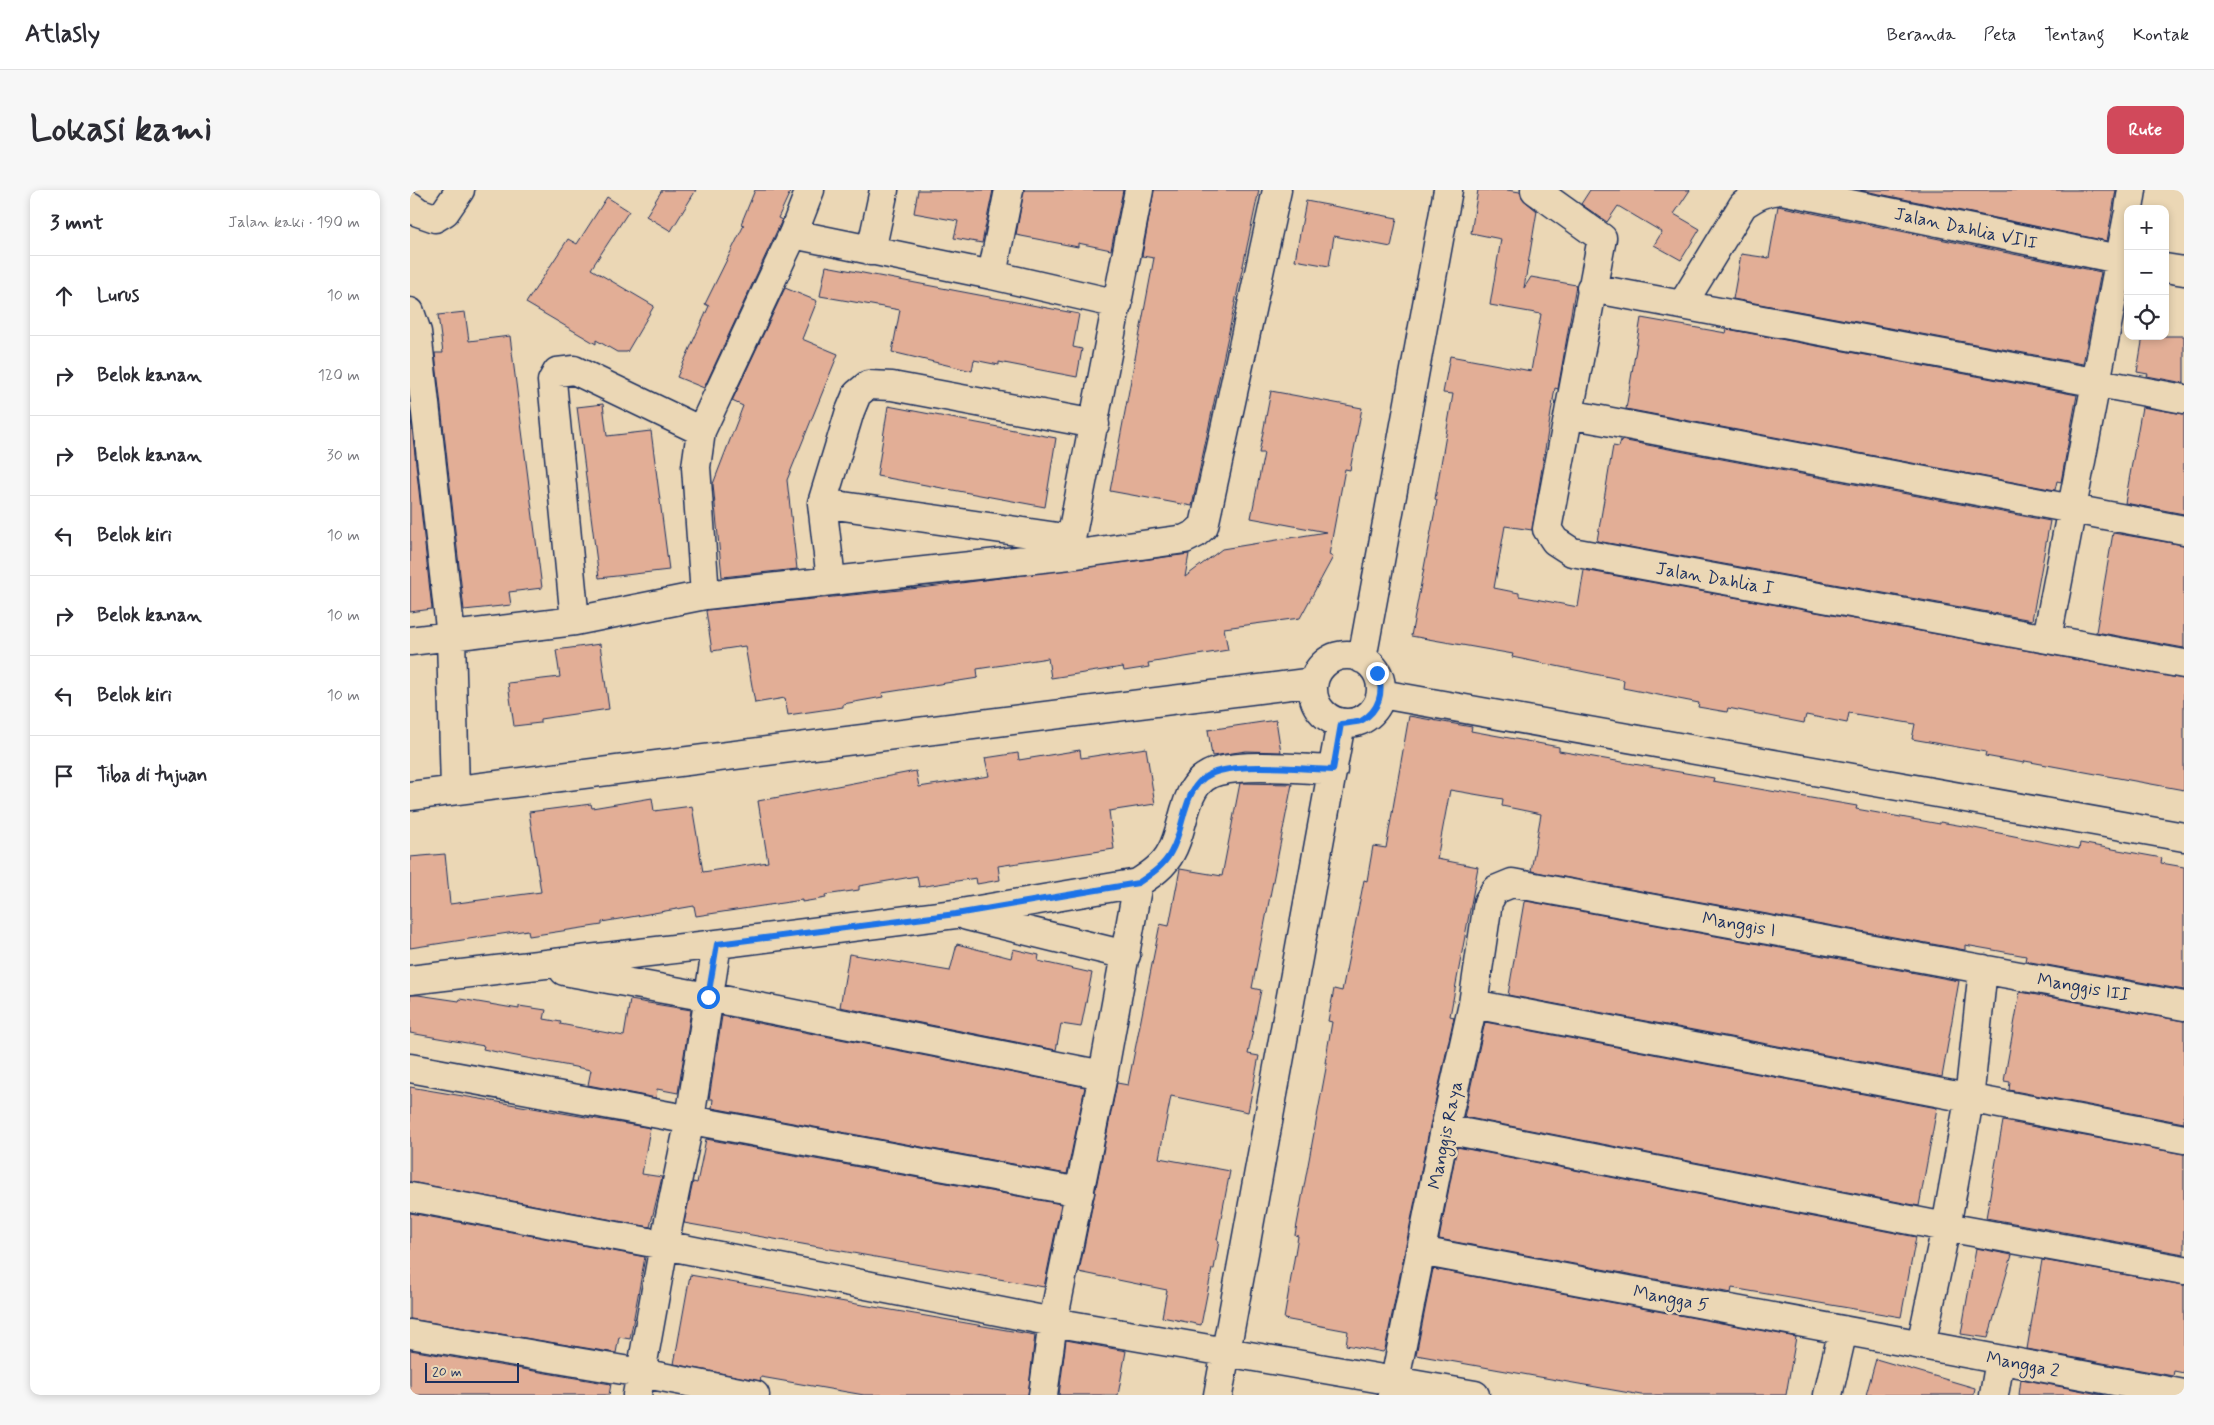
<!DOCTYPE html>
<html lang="id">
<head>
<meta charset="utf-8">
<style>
  :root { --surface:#fff; --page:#f7f7f7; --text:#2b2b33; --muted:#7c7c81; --line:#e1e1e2; --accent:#d1495b }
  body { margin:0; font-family:Mynerve,sans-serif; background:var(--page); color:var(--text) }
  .controls { position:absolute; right:15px; top:15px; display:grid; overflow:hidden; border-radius:10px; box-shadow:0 2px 8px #0003 }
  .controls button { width:45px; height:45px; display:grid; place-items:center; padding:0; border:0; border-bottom:1px solid var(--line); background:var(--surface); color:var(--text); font:25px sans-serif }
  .scale { position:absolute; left:15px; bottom:12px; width:94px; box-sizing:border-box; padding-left:5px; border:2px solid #1b2f5e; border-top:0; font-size:14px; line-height:18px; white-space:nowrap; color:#1b2f5e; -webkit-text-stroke:4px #ebd7b5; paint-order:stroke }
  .stop { position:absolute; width:15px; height:15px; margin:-11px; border:4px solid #1a73e8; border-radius:50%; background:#fff }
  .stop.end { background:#1a73e8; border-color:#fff; box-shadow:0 1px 5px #0008 }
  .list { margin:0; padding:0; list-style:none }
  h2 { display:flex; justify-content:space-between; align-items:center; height:65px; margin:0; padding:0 20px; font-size:21px }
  h2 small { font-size:16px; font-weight:400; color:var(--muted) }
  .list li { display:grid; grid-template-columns:32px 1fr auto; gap:15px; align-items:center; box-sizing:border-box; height:80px; padding:0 20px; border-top:1px solid var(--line) }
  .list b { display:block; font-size:19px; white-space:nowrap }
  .list em { font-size:16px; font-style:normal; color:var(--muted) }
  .icon { flex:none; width:28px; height:28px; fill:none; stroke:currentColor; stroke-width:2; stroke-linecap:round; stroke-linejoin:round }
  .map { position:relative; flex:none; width:1774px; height:1205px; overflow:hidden; border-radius:10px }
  header { display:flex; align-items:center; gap:30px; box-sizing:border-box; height:70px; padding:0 25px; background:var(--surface); border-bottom:1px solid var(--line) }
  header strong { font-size:24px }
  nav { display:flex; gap:28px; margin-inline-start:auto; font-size:18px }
  .intro { display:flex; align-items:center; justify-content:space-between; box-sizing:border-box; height:120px; padding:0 30px }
  h1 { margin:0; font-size:35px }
  .button { padding:12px 22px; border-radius:10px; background:var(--accent); color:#fff; font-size:18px; font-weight:700 }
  main { display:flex; gap:30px; padding:0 30px }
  aside { flex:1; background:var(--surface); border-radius:10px; box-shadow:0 2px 8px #0003 }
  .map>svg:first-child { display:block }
</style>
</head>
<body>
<header>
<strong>Atlasly</strong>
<nav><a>Beranda</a><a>Peta</a><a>Tentang</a><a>Kontak</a></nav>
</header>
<div class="intro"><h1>Lokasi kami</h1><a class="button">Rute</a></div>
<main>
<aside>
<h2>3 mnt<small>Jalan kaki · 190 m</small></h2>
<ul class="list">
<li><svg class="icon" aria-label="ahead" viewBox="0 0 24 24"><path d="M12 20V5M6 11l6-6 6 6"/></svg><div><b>Lurus</b></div><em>10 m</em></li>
<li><svg class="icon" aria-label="right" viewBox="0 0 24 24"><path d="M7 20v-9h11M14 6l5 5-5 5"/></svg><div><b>Belok kanan</b></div><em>120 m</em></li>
<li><svg class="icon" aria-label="right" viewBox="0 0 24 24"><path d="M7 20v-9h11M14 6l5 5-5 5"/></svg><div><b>Belok kanan</b></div><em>30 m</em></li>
<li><svg class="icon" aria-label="left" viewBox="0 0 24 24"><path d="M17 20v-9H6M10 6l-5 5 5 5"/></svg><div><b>Belok kiri</b></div><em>10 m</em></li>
<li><svg class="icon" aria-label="right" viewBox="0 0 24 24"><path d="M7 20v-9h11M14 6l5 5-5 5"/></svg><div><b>Belok kanan</b></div><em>10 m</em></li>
<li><svg class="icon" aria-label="left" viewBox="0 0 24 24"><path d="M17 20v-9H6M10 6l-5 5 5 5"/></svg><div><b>Belok kiri</b></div><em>10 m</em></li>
<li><svg class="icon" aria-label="arrive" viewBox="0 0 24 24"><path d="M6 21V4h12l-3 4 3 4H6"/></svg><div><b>Tiba di tujuan</b></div></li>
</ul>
</aside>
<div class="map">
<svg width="1774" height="1205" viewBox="0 0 1774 1205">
  <rect width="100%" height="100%" fill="#ebd7b5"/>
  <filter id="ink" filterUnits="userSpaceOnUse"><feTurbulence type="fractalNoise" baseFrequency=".02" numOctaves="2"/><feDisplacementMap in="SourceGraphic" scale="10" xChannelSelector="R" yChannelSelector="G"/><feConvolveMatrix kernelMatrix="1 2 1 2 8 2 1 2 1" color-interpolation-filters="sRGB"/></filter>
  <g filter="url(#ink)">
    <path fill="#e2ae96" stroke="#1b2f5e" d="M252 0H286L261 41 236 26Z
      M345 0H381L368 28 372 30 294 198 267 187 299 116 295 114 334 35 331 34Z
      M508 0H583L572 53 544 48 548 31 504 23Z
      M614 0H713L701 60 668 53V57L606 45Z
      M744 0H849L782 316 700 301 744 68 732 66Z
      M1068 0H1097L1110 2 1116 12 1127 21 1114 98 1121 87 1166 95 1148 199 1145 198 1122 340 1095 336 1084 398 1109 403V406L1168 417 1174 380 1774 489V600L1615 571 1614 573 1575 566 1576 562 1502 549 1505 534 1439 523 1437 533 1396 525 1394 533 1318 518 1317 522 1288 517 1289 513 1213 498 1214 490 1102 467 1103 464 1001 446 1027 310 1025 309 1043 204 1033 203 1040 166 1121 181 1131 124 1080 115 1091 49 1061 43Z
      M1180 0H1280L1264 24 1290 39 1271 70 1244 55 1252 42 1208 16 1197 32 1171 14Z
      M1450 0H1706L1697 51Z
      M197 7 219 21 181 79 244 116 217 162H207L186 150V154L116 113 158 49 167 54Z
      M896 11 987 28 981 57 924 46 919 76 885 70Z
      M1368 16 1691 82 1673 174 1323 109 1331 64 1359 68Z
      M416 76 669 124 663 157 672 159 667 187 589 172V175L564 170 562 181 482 162 490 120 410 106Z
      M375 98 407 111 392 149 428 164 377 290 387 379 312 387 303 294 333 216 322 211Z
      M55 122 59 151 100 146 132 398 99 402 101 415 54 420 25 163H33L28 125Z
      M1231 128 1316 143 1317 139 1667 205 1651 292 1647 291 1645 300 1216 219Z
      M1733 146H1774V193L1737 186 1738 184 1727 182Z
      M861 201 952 218 940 280 935 279 919 365 923 367 890 428 814 438 818 460 738 473 739 477 714 481 713 477 641 488 638 468 567 479 568 488 472 503 473 507 433 514V517L378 525 375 508 345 513 335 456 302 461 296 421 297 420 519 397 779 364 775 387 812 359 916 342 841 328 854 263H849Z
      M193 214 197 246 241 241 259 380 189 388 167 217Z
      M478 216 646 248 635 317 467 286Z
      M1732 217 1774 224V324L1715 313Z
      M0 220 22 419 0 422Z
      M1211 250 1640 331 1622 430 1187 351 1203 256 1209 257Z
      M1703 343 1774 355V458L1686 442Z
      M190 454 199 519 130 529V533L104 536 98 493 150 487 146 460Z
      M999 526 1062 537 1061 541 1149 557V561L1304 588 1303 591 1447 616 1446 619 1530 634V632L1559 637 1669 659 1670 653 1752 668 1751 673 1774 677V800L1615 771 1616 766 1589 761 1555 755V760L1121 681 1131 624 1092 616 1093 609 1040 600 1027 669 1068 677 1040 826 1044 827 1020 936 975 1159 973 1162 936 1155 938 1141 874 1129 888 1046 885 1045 917 873H915L922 832 918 831 924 799 932 801 954 690 957 691 963 656 976 658Z
      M866 530 871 562 836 561 802 566 798 540Z
      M736 558 745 614 699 621 704 659 588 676 590 690 567 694 566 688 509 697 507 686 449 696V700L415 705 416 708 392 712V710L286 726 284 716 192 732V735L119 746 118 740 0 758V667L35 664 40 714 131 702 119 622 181 614 182 618 242 608 244 621 282 616 293 682 358 672 348 611 506 581 509 597 579 586 575 568 608 563 609 570 670 560 671 568Z
      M830 593 882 594 842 798 851 800 838 864 849 866 838 922 761 906 749 968 820 981 807 1050 809 1051 804 1079H802L791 1135 752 1127 757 1100 669 1082 707 893 718 895 750 734 759 736 770 679 812 686Z
      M1116 711 1549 791 1532 887 1098 805 1114 712Z
      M547 754 601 768 603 759 629 765 628 771 682 783 671 837 651 834 646 860 430 817 439 764 540 781Z
      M1610 802 1774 831V933L1599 900 1600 892 1594 891Z
      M0 805H8L49 811 50 809 109 819V816L136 820 134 829 151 832 150 834 214 846 220 810 281 820 268 903 247 899 246 908 178 895 181 880 101 865 73 859 74 856 0 843Z
      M312 826 675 897 657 984 302 918 303 909H299Z
      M1075 832 1527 918 1509 1016 1054 927Z
      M0 897 240 938 232 984 252 987 240 1037 0 992Z
      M1593 931 1774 964V1064L1576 1028Z
      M296 949 651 1014 634 1097 274 1033 283 992 287 993Z
      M1047 957 1506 1047 1491 1127 1322 1098 1321 1103 1029 1049Z
      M0 1023 235 1067 220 1149 209 1147 206 1163 0 1129Z
      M1566 1058 1602 1065 1578 1148 1551 1144Z
      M1632 1070 1774 1095V1183L1764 1181 1763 1186 1617 1159Z
      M1023 1079 1386 1147 1376 1205H1231L1006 1165Z
      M280 1085 625 1145 618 1205H454L351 1187 350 1191 264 1174Z
      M656 1150 716 1161 708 1205H649Z
      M0 1160 201 1194 199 1205H0Z
      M1466 1169 1565 1198 1564 1205H1456Z
      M1611 1189 1694 1205H1609Z"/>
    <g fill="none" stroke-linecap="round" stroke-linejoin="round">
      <g stroke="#1b2f5e" stroke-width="31">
        <path id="street" d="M1125 0 1192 48 1137 339 1145 351 1162 362 1774 474
          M1372 0 1718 71
          M0 16 8 22 25 28 35 22 50 0
          M1719 19 1722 0
          M383 44 582 85 708 114
          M461 61 474 0
          M1755 78 1774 81
          M582 85 599 0
          M1181 98 1774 209
          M1272 115 1333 15C1346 6 1356 1 1371 0
          M0 122 7 142 41 447 45 600
          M1159 224 1774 340
          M412 313 661 349
          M660 365 661 349 729 0
          M421 390 412 313 440 221 447 204 458 195 482 196 685 234
          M295 405 286 277 291 241 383 44 400 0
          M165 431 142 191 147 182 164 180 291 241
          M1637 448 1718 26
          M0 451 165 431 295 405 660 365 775 349 785 344 794 336 867 0
          M903 499a34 34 0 1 1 68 0a34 34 0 1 1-68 0Z
          M952 469 1038 0
          M971 504 1774 647
          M0 606 904 492
          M557 726 716 765
          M154 781 298 807 693 885
          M0 790 307 754 545 724 728 693C740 685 754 676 761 662 777 635 771 590 809 581 839 573 891 579 923 580
          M1063 814 1774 949
          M0 878 670 1002
          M1035 939 1536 1037 1774 1080
          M0 1007 254 1055 643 1132 1065 1205
          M1010 1061 1774 1204
          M0 1144 231 1183 345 1205
          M1511 1155 1536 1037 1559 910 1573 779
          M227 1205 254 1055 280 929 307 754
          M633 1205 643 1132 693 885 728 693
          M808 1205 931 533
          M982 1205 1035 939 1063 814 1078 712 1085 700 1102 693 1774 816
          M1418 1205 1433 1140
          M1584 1205 1590 1170"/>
      </g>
      <use href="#street" stroke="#ebd7b5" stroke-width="28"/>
    </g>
  </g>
  <g fill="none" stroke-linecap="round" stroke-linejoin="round" filter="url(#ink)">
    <path stroke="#1a73e8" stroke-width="6" d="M298 807 307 754 546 724 728 693C740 685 754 676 761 662 777 635 771 590 809 581 838 573 891 579 923 580L931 534C937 533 945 533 951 531 969 521 975 501 967 483"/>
  </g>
  <g text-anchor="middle" stroke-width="5" stroke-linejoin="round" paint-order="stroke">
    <g font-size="18" fill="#1b2f5e" stroke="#ebd7b5">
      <text transform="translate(1556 38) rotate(12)" y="6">Jalan Dahlia VIII</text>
      <text transform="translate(1305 388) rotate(10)" y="6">Jalan Dahlia I</text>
      <text transform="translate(1329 734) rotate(10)" y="6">Manggis I</text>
      <text transform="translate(1674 797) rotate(10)" y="6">Manggis III</text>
      <text transform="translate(1035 945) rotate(-78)" y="6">Manggis Raya</text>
      <text transform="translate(1261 1108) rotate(11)" y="6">Mangga 5</text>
      <text transform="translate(1613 1174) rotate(11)" y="6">Mangga 2</text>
    </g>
  </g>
</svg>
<div class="controls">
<button>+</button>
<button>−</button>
<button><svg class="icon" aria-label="locate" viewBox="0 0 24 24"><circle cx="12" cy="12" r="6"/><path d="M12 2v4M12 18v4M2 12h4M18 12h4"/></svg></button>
</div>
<div class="scale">20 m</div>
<div class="stop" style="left:298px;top:807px"></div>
<div class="stop end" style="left:967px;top:483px"></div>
</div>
</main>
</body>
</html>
